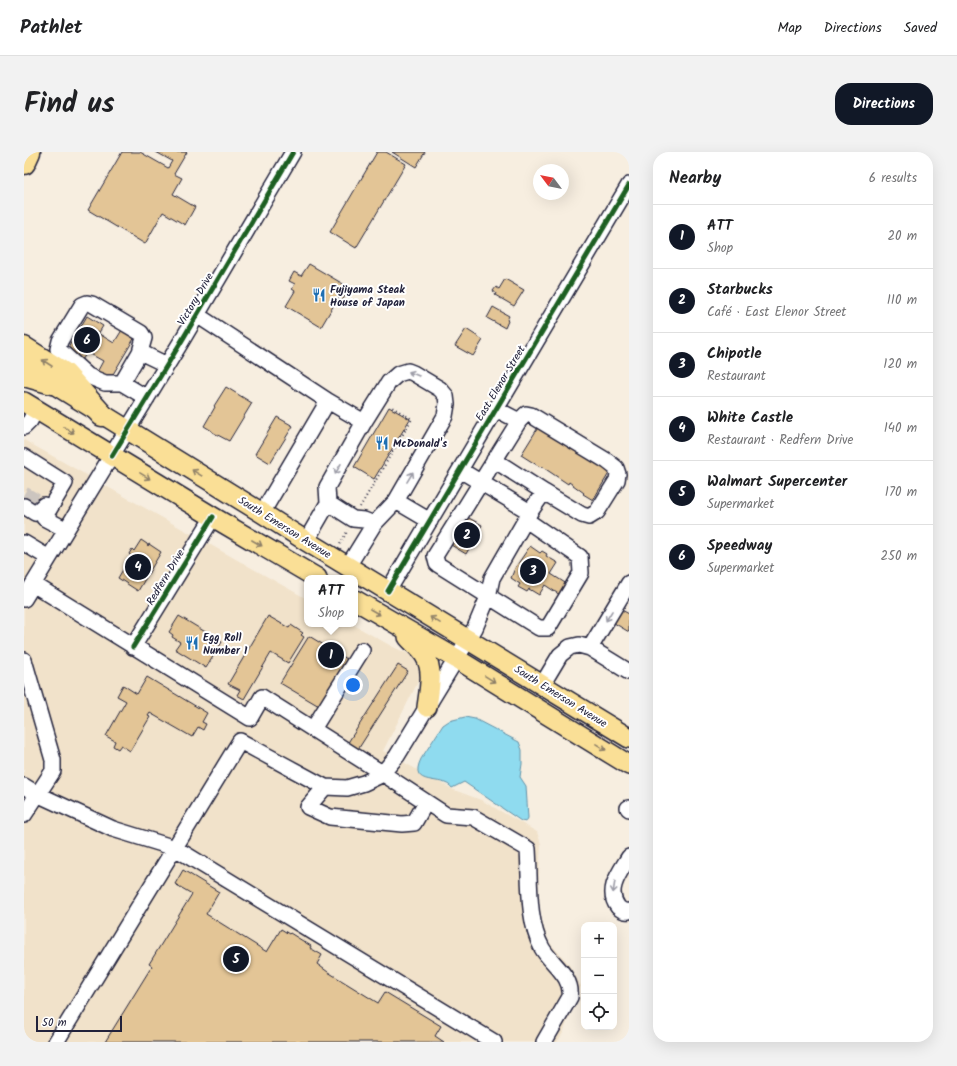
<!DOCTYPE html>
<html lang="en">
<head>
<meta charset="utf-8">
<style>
  :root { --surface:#fff; --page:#f2f2f2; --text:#202124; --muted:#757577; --line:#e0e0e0; --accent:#111827 }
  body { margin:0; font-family:Kalam,sans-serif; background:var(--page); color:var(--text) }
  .controls { position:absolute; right:12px; bottom:12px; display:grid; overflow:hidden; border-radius:8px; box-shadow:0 4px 16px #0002 }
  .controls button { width:36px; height:36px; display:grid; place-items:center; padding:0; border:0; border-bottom:1px solid var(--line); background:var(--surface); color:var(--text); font:20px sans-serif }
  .compass { position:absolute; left:509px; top:12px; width:36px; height:36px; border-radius:50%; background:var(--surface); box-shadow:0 4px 16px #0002; rotate:302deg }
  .scale { position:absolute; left:12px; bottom:10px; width:86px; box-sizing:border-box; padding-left:4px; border:2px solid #22223b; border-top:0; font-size:11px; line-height:14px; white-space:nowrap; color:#22223b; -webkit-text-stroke:3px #fff; paint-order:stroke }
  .you { position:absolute; left:329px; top:533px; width:14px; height:14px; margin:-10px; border:3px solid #fff; border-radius:50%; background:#1a73e8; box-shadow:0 0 0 6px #1a73e833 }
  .badge { display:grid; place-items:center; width:26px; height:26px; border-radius:50%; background:var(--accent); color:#fff; font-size:13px; font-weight:700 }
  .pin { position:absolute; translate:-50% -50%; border:2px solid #fff; box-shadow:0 1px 4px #0006 }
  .popup { position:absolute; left:280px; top:423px; width:54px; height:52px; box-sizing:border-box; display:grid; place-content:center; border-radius:8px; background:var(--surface); filter:drop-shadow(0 1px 3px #0005); font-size:13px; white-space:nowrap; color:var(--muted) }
  .popup b { font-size:15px; color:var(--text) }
  .popup::after { content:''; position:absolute; left:50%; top:100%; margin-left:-8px; border:8px solid transparent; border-top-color:var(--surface) }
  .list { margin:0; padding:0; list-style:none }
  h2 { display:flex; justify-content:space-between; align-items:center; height:52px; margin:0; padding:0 16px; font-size:17px }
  h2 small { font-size:13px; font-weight:400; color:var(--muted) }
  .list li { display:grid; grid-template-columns:26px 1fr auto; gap:12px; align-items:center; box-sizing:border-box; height:64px; padding:0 16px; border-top:1px solid var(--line) }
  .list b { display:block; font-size:15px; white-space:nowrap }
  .list p { margin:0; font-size:13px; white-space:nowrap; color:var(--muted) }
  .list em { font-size:13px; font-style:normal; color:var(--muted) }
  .icon { flex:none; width:22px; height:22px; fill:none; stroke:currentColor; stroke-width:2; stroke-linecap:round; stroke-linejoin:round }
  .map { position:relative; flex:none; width:605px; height:890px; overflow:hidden; border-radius:16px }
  header { display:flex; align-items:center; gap:24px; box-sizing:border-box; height:56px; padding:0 20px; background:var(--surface); border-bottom:1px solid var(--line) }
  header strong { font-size:19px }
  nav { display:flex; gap:22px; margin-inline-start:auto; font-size:14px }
  .intro { display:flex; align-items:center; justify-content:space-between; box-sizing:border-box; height:96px; padding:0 24px }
  h1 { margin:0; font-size:28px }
  .button { padding:10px 18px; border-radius:16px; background:var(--accent); color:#fff; font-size:14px; font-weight:700 }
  main { display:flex; gap:24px; padding:0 24px }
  aside { flex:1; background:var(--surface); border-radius:16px; box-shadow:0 4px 16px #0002 }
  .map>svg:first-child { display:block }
</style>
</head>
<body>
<header>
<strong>Pathlet</strong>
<nav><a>Map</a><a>Directions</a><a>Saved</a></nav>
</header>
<div class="intro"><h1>Find us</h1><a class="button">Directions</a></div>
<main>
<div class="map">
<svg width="605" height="890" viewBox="0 0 605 890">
  <rect width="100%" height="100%" fill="#f7eee0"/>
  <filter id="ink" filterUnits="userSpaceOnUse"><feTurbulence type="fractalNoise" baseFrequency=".025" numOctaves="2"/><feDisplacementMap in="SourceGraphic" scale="8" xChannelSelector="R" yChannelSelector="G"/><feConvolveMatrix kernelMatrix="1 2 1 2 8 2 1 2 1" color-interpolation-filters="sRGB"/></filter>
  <g filter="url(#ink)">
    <path fill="#f1e2ca" d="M0 288 283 447V472H328L369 495 387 503 399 520 359 599 430 638 457 648 513 680 517 692 513 753 524 789 544 811 557 834 539 881 533 890H0Z"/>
    <path fill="#8fdbef" stroke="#6391a7" d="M441 565 451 567 495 590 498 598V612L496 625 502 634 504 666 502 670 497 669 440 630 428 636C420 623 383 636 397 607L419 573 425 569Z"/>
    <path fill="#e3c596" stroke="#22223b" d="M98 0H116L144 16 148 9 132 0H163L150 22 158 26 149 42 171 55 161 73 139 60 121 92 64 58Z
      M353 0H362L382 12 332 96 306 80Z
      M368 0H401L392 15Z
      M285 112 326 136 318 149 314 146 297 175 262 154 271 139 268 137 271 132 265 129 270 120 277 124Z
      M481 127 500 138 490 154 471 143 472 141 469 139 472 135 475 137Z
      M469 155 485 164 483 168 484 169 481 176 463 166Z
      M63 164 79 174 57 210 41 201Z
      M442 177 459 188 449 204 431 194Z
      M98 178 111 185 85 229 72 222 79 209 61 199 72 180 90 191Z
      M202 235 228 251 205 289 188 280V279L180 274 191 255 190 254Z
      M365 255 386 267 350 327 330 315Z
      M253 265 269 274 246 311 231 302Z
      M515 274 587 318 569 348 559 342 560 341 545 330 544 332 517 314 516 315 497 303Z
      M443 365 458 373 442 402 427 393Z
      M117 388 123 392 124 394 125 392 137 400 114 439 94 426 107 404 105 402 108 397 110 399Z
      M506 394 516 401 518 399 523 402 522 404 534 411 527 422 546 434 539 445 521 433 515 443 505 437 503 440 494 435 496 432 487 426 491 416Z
      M598 458 605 462V480L590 471Z
      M155 464 198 490 182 516 151 497 156 490 148 485 149 483 145 480Z
      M244 464 265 476 267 473 279 481 277 483 280 485 264 511 247 501 220 547 213 543 216 538 204 532Z
      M285 484 323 507 295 554 256 531Z
      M374 513 384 519 333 599 323 592Z
      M123 525 183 561 178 570 182 572 179 578 174 575 168 585 126 561 124 564 126 565 106 599 97 593 94 597 89 594 91 589 82 584 102 549 93 544 99 533 113 542Z
      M159 718 195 740 182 762 243 800 257 777 265 782 266 781 287 794 286 796 298 803 293 812 304 820 354 851 361 840 417 874 411 884 420 890H81L128 814 125 812 168 742 151 732Z"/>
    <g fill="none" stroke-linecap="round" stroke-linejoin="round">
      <path stroke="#ccc5bf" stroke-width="15" stroke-dasharray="15 8" stroke-linecap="butt" d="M0 342 12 349"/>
      <g stroke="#22223b" stroke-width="18">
        <path id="minor" d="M173 163 304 249 340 270
          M116 200 120 186 117 181 68 152 63 151 58 153 36 189 34 197 64 224 81 231H98L123 246
          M98 231 116 200 143 213
          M472 257 495 269 411 404 413 412 515 476H524L557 421 556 405 502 368
          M495 269 502 262 507 263 583 309 592 316 594 322 593 328 573 360 565 365 558 363 520 340
          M0 275 6 269 12 257
          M0 305 41 331 20 366 41 377
          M470 308 520 340 506 360
          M372 349 406 369
          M304 351 329 367 340 368 350 372
          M0 354 11 361 20 353
          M238 361 304 249
          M282 389 304 351 303 335 340 270 365 230 374 222 384 219 389 221 416 237 422 244 423 252 421 264 372 349 350 372 324 414
          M0 391 25 406
          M9 432 226 566 238 545 358 621 422 663 449 665 504 697C506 727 503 769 518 796 527 812 549 824 546 845L520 890
          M364 439 605 33
          M0 447 157 190 269 0
          M109 495 189 365
          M566 496 605 431
          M0 508 29 608V619L0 663
          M518 533 536 503 546 495 555 493 566 496 605 520
          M289 577 338 498
          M0 634 13 642 89 677 151 696 470 890
          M301 635 284 655 306 665 378 672 390 671 402 650
          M604 656 605 657
          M605 705C596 720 581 738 594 755 597 758 601 760 605 759
          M32 890 216 589 301 635 323 636 340 631 357 623 373 604 451 476 464 445 468 426 506 360 436 318"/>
      </g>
      <g stroke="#22223b" stroke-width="22">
        <path id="major" d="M0 212 28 231 238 361 282 389 605 586
          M0 250 189 365 293 426
          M331 448 433 507 605 613
          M384 485C389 491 397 497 401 504 410 518 405 539 403 555"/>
      </g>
      <g stroke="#22223b" stroke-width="25">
        <path id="highway" d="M0 11 5 0
          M0 196 41 222 78 263
          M0 223 28 231"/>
      </g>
      <path stroke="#22223b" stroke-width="2" stroke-dasharray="1 3" stroke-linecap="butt" d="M336 355 388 267 366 254
        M316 392 324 378"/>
      <use href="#minor" stroke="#fff" stroke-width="15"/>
      <use href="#major" stroke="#fadf96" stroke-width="19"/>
      <use href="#highway" stroke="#fadf96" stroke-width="22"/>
      <g stroke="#fff" stroke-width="8">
        <path id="cycleway" d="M88 304 157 190 269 0
          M364 439 605 33
          M109 495 189 365"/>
      </g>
      <use href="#cycleway" stroke="#1b5e20" stroke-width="5"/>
    </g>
    <defs><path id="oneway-shaft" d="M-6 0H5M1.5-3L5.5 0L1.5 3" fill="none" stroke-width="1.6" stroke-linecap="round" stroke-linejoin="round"/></defs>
    <g stroke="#8e8068">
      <use href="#oneway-shaft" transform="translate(23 211) rotate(-147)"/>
      <use href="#oneway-shaft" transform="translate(45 278) rotate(31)"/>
      <use href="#oneway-shaft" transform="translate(173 321) rotate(-148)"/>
      <use href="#oneway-shaft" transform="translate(121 324) rotate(31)"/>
      <use href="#oneway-shaft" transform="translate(233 391) rotate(30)"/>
      <use href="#oneway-shaft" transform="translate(351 460) rotate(30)"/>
      <use href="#oneway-shaft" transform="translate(411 468) rotate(-148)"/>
      <use href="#oneway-shaft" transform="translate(466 527) rotate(32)"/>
      <use href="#oneway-shaft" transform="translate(577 595) rotate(31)"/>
    </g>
    <g stroke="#9c9ca7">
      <use href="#oneway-shaft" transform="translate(390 222) rotate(-157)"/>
      <use href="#oneway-shaft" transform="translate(314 317) rotate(119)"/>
      <use href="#oneway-shaft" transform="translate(386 325) rotate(-59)"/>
      <use href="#oneway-shaft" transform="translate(585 464) rotate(121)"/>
      <use href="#oneway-shaft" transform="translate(590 735) rotate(99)"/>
    </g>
  </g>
  <defs>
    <g id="restaurant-bare" transform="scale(1.08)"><path d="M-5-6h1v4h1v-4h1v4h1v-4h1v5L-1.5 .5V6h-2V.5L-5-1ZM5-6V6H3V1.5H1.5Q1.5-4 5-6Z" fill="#1f6fb2" stroke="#fff" stroke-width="2.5" paint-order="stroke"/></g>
  </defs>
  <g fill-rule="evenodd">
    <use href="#restaurant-bare" x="295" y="143"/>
    <use href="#restaurant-bare" x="358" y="291"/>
    <use href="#restaurant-bare" x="168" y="491"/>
  </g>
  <g text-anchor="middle" stroke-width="4" stroke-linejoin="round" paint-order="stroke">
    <g font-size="11" font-weight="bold" fill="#22223b" stroke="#fff" text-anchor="start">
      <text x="306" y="141">Fujiyama Steak<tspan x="306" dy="13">House of Japan</tspan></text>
      <text x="369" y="295">McDonald's</text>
      <text x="179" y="489">Egg Roll<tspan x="179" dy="13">Number 1</tspan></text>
    </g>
    <g font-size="11" fill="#22223b" stroke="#fff">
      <text transform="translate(171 147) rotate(-59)" y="4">Victory Drive</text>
      <text transform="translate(476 231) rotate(-59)" y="4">East Elenor Street</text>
      <text transform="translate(261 375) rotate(32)" y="4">South Emerson Avenue</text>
      <text transform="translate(141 425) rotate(-59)" y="4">Redfern Drive</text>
      <text transform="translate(537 544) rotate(32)" y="4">South Emerson Avenue</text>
    </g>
  </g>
</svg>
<div class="controls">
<button>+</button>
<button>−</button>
<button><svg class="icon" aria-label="locate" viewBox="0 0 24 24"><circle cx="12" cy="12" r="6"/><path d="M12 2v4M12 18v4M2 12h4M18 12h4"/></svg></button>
</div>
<svg class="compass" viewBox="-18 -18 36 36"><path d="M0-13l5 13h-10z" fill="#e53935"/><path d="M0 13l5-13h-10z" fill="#757577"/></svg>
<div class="scale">50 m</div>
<div class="you"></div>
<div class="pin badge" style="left:307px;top:503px">1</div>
<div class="popup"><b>ATT</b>Shop</div>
<div class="pin badge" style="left:443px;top:383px">2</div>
<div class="pin badge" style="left:509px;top:419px">3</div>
<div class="pin badge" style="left:114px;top:415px">4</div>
<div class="pin badge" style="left:212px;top:807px">5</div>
<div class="pin badge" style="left:63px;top:188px">6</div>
</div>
<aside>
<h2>Nearby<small>6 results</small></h2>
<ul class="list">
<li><span class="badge">1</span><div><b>ATT</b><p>Shop</p></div><em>20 m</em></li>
<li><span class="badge">2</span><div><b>Starbucks</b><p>Café · East Elenor Street</p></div><em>110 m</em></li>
<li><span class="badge">3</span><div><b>Chipotle</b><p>Restaurant</p></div><em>120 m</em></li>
<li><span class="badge">4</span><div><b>White Castle</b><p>Restaurant · Redfern Drive</p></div><em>140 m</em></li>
<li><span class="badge">5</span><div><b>Walmart Supercenter</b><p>Supermarket</p></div><em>170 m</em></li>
<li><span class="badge">6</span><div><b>Speedway</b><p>Supermarket</p></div><em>250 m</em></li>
</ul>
</aside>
</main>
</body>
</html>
